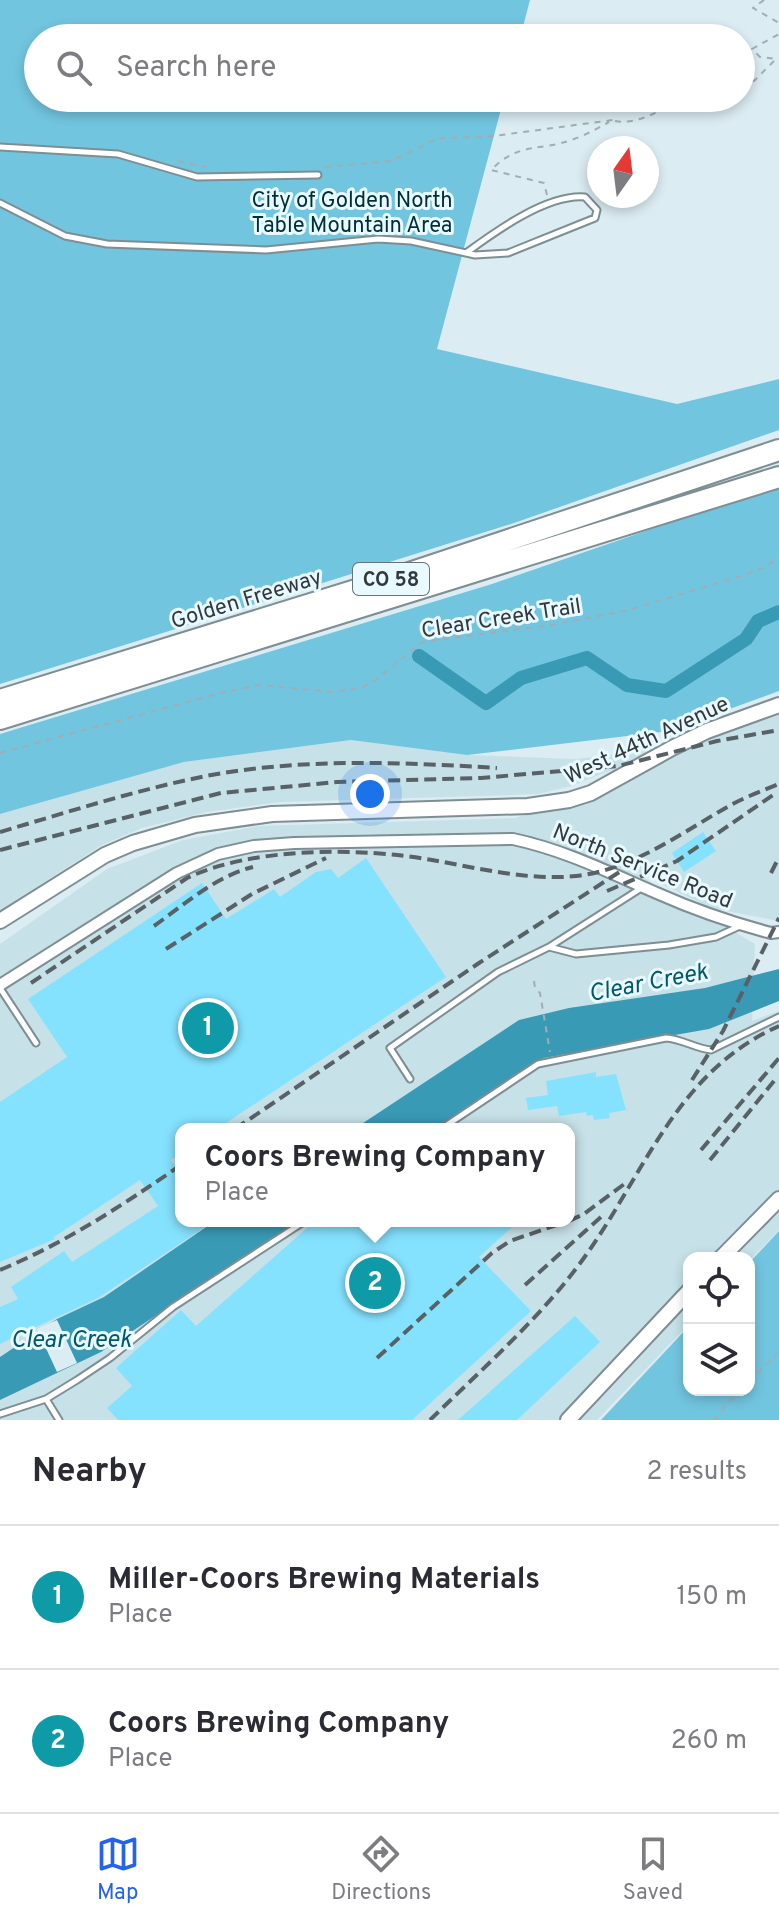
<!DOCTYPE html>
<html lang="en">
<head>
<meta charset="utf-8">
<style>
  :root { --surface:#fff; --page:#f2f2f3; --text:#2b2b33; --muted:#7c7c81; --line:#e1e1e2; --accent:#2563eb }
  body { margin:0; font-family:Overpass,sans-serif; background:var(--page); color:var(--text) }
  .controls { position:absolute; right:24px; bottom:24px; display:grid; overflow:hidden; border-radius:16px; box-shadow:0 4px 12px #0003 }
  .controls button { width:72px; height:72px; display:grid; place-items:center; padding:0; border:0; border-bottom:2px solid var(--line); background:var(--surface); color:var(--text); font:40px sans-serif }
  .compass { position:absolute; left:587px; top:136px; width:72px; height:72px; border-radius:50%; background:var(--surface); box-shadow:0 4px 12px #0003; rotate:14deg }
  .you { position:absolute; left:370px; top:794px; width:28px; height:28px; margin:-20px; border:6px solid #fff; border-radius:50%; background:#1a73e8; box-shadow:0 0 0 12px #1a73e833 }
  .badge { display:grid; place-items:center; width:52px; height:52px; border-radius:50%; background:var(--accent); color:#fff; font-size:26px; font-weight:700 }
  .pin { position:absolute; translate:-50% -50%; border:4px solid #fff; box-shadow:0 2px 8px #0006 }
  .popup { position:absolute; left:175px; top:1123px; width:400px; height:104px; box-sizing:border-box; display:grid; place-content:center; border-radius:16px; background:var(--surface); filter:drop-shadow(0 2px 6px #0005); font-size:26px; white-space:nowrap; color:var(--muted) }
  .popup b { font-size:30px; color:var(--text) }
  .popup::after { content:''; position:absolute; left:50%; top:100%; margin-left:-16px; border:16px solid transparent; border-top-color:var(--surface) }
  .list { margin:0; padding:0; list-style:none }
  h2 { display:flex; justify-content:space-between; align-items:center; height:104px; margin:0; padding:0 32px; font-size:34px }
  h2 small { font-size:26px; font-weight:400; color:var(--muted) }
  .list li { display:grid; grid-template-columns:52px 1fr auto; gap:24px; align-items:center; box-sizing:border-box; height:144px; padding:0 32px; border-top:2px solid var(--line) }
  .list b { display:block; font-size:30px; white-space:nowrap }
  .list p { margin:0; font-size:26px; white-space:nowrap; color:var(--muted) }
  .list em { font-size:26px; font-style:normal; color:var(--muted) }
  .icon { flex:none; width:44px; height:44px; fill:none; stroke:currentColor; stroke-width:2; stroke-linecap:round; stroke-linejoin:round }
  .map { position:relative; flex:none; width:779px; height:1420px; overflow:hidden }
  .search { position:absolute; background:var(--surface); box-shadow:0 4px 12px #0003; left:24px; right:24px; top:24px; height:88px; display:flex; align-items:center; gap:20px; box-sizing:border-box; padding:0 28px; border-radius:44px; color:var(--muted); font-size:30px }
  .sheet { height:392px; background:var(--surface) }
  nav { display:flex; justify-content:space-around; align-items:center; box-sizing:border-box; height:112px; border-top:2px solid var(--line); background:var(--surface); font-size:22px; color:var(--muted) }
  nav a { display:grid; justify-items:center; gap:4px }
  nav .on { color:var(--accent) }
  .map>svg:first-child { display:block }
</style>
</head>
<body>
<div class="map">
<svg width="779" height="1420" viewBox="0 0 779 1420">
  <rect width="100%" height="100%" fill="#dbecf2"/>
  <path fill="#c7e1e8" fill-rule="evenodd" d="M779 709V921L711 908 624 866 755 944 752 1021 779 1011V1230L749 1261V1258H689V1324L597 1420H0V944L107 869 183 840 259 826 516 818 643 769 609 771 571 786 539 794 280 802 207 812 142 828 102 845 0 910V814L184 762 351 740 467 755 576 759 682 746ZM181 1129H569V1221H181Z"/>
  <path fill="#72c5df" d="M0 0H530L520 38H38V98H504L437 349 677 404 779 379V430L514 523 0 684Z
    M779 485V691L669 731 467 755 351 740 184 762 0 814V734L492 584Z
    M779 1231V1420H601L689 1326V1390H749V1263Z"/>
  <path fill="#399ab5" d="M779 969V1001L709 1029 544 1058 437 1129H354L519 1020 569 1008 705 988Z
    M215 1221H298L101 1352 0 1400V1357L57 1319 104 1297Z"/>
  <path fill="#dbecf2" d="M57 1320 77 1363 57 1372 37 1329Z"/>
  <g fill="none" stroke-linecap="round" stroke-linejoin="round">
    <path stroke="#399ab5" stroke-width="14" d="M419 656 486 703 521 678 587 658 627 685 666 691 746 639 758 621 779 612"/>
  </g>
  <path fill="#85e2ff" d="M703 832 716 851 684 872 672 853Z
    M366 858 446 977 217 1129H181V1153L171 1160 181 1175V1221H214L98 1298 0 1344V1307L18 1299 11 1287 64 1251 72 1262 158 1206 140 1180 54 1237 55 1239 0 1262V1102L67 1057 28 999 202 883 226 919 274 889 280 897 316 872 331 869 338 878Z
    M596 1072V1077L616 1074 626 1110 609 1113 610 1118 594 1120 593 1115 587 1116 586 1112 559 1116 557 1106 528 1110 526 1098 548 1095 546 1081Z
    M315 1221H519L479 1257 531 1311 412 1420H118L107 1408 132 1386 116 1368 181 1310 196 1326Z
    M575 1316 600 1342 517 1420H458Z"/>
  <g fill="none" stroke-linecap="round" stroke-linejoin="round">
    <g stroke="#7e8e93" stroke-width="9">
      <path id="lane" d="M0 147 118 154 197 177 318 175
        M0 203 65 236 107 244 266 250 378 239 411 241 475 255 508 253 595 218 597 210 585 197C547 194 496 231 466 253
        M643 887 549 947 576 954 669 945 716 937 742 925
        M0 988 36 1043
        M410 1079 390 1048 498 972 549 947
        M441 1129 538 1064 666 1038C682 1039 694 1048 711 1050L779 1017
        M46 1399 59 1420
        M0 1414 46 1399 77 1380 110 1358 173 1307 305 1221"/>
    </g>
    <g stroke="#7e8e93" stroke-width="14">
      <path id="street" d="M0 985 177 873 218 854 254 846 294 843 513 839C565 850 610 873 659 894 695 910 733 923 771 933L779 932"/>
    </g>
    <g stroke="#7e8e93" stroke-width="18">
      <path id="secondary" d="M0 921 105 855 133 843 195 825 272 814 528 806 569 800 591 793 672 748 707 731 779 705
        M721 1258 779 1199
        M568 1420 689 1291"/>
    </g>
    <g stroke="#7e8e93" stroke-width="24">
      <path id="highway" d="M0 700 385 581 779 450
        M0 719 779 477"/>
    </g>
    <path stroke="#a0aeb3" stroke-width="2" stroke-dasharray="6 6" stroke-linecap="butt" d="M764 0 753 8 779 23
      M741 77 754 81 776 59 760 57 752 49 779 34
      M615 121C634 125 663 112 675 98
      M178 161 207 167
      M325 167 391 161 439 138 486 137 613 120
      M547 195 544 183 491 170C519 141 541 152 574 139 586 135 598 128 609 122
      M0 753 220 693 259 685 333 692 361 688 376 680 422 642 551 625 625 611 744 575 768 566 779 556
      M534 981 535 988 540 993 550 1052
      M749 1381 779 1352
      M714 1420 739 1390"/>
    <use href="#lane" stroke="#fff" stroke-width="5"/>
    <use href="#street" stroke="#fff" stroke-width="10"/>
    <use href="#secondary" stroke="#fff" stroke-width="14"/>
    <use href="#highway" stroke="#fff" stroke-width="20"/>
    <path stroke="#586165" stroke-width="4" stroke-dasharray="12 6" stroke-linecap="butt" d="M0 832C68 812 136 790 206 776 300 758 401 762 497 768
      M0 850 221 793 337 782 481 778 618 766 717 741 779 730
      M771 873 779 857
      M607 891 677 861 776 793
      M154 926C185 904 216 876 253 867
      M166 949 252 894 326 858
      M31 983 187 878C252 847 361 847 432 860 478 868 528 881 576 876 632 870 681 833 729 806 745 797 762 791 779 784
      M692 1080 723 1031 779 918
      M235 1129 479 963 621 871
      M701 1150 779 1058
      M710 1160 774 1081
      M569 1221 584 1214 627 1182
      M0 1270C67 1242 121 1206 181 1165
      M525 1285 602 1216
      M377 1358 492 1253 510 1241 568 1221
      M430 1420C480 1371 536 1322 578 1266 643 1180 673 1073 779 1026"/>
  </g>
  <g text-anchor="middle" stroke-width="6" stroke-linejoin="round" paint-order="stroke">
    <rect fill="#e8f9ff" stroke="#697276" stroke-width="2" x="353" y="563" width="76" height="32" rx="6"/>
    <g font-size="20" font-weight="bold" fill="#32383b">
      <text x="391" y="586">CO 58</text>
    </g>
    <g font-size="22" fill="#002e3a" stroke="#e8f9ff">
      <text x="352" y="207">City of Golden North<tspan x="352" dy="25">Table Mountain Area</tspan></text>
    </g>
    <g font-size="22" fill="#32383b" stroke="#e8f9ff">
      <text transform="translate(246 598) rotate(-17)" y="8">Golden Freeway</text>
      <text transform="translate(501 617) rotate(-9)" y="8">Clear Creek Trail</text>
      <text transform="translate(646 739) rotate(-25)" y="8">West 44th Avenue</text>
      <text transform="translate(643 865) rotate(22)" y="8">North Service Road</text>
    </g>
    <g font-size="24" font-style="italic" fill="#02576a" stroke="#e8f9ff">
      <text transform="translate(648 982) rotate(-11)" y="8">Clear Creek</text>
      <text x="71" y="1347">Clear Creek</text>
    </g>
  </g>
</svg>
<div class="controls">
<button><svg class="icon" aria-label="locate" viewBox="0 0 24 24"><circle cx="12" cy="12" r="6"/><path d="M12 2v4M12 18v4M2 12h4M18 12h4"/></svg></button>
<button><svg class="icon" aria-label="layers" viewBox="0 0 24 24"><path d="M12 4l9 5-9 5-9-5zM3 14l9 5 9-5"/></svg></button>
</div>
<svg class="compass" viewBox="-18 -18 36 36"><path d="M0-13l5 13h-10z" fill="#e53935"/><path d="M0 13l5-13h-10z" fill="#7c7c81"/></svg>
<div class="you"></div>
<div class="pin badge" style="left:208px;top:1028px;background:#0f9aa8">1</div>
<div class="pin badge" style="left:375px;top:1283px;background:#0f9aa8">2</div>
<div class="popup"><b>Coors Brewing Company</b>Place</div>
<div class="search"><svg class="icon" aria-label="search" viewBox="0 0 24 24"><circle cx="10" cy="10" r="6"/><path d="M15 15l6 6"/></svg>Search here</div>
</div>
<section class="sheet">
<h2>Nearby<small>2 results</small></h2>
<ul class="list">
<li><span class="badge" style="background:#0f9aa8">1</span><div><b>Miller-Coors Brewing Materials</b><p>Place</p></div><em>150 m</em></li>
<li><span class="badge" style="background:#0f9aa8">2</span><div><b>Coors Brewing Company</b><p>Place</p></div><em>260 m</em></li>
</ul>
</section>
<nav>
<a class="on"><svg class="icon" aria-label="map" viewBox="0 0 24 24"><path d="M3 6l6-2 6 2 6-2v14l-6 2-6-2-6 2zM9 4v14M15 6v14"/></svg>Map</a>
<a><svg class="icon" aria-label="directions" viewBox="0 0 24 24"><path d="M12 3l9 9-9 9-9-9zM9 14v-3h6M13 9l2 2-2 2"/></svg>Directions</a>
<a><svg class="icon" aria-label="saved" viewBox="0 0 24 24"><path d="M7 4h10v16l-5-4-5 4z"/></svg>Saved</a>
</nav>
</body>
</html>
